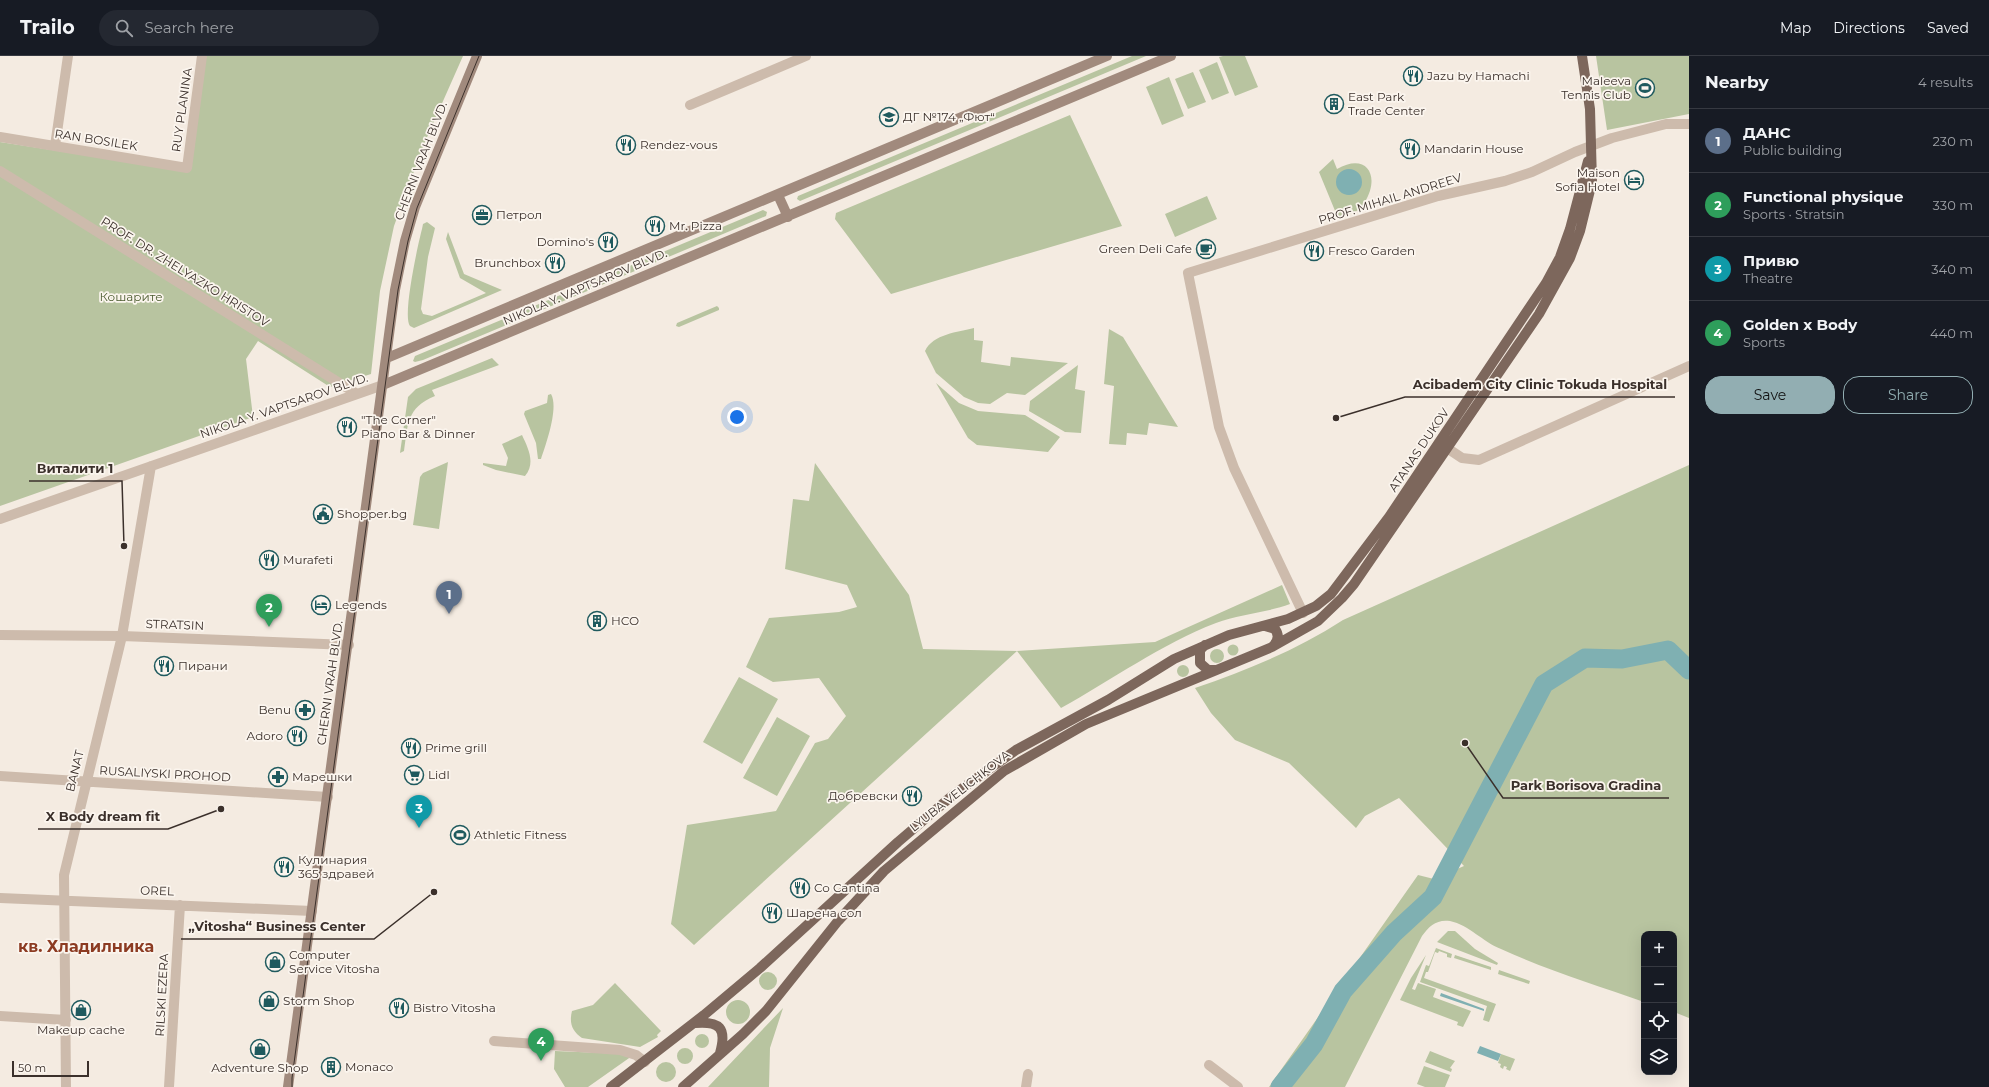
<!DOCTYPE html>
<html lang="en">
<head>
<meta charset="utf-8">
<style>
  :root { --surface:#171b24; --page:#242831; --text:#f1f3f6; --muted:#9ea1a6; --line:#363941; --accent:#92aeb2 }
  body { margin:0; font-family:Montserrat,sans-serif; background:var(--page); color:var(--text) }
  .controls { position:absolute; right:12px; bottom:12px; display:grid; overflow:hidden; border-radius:8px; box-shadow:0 4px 16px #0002 }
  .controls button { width:36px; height:36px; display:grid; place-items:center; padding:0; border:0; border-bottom:1px solid var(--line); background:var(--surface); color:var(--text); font:20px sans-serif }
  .scale { position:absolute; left:12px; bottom:10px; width:77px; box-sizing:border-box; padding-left:4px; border:2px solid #3b302b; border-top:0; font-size:11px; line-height:14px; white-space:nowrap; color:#3b302b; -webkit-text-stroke:3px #fbf5ee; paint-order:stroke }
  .you { position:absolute; left:737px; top:361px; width:14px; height:14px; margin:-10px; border:3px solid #fff; border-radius:50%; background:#1a73e8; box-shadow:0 0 0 6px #1a73e833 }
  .badge { display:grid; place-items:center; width:26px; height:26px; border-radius:50%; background:var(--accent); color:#fff; font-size:13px; font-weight:700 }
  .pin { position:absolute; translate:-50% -33px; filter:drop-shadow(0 1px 2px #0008) }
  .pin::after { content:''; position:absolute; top:21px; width:14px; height:12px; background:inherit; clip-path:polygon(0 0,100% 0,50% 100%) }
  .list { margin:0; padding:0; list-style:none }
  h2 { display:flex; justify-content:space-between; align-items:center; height:52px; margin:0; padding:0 16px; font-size:17px }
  h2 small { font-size:13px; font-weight:400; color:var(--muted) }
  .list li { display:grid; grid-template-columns:26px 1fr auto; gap:12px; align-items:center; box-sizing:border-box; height:64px; padding:0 16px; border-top:1px solid var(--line) }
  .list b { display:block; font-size:15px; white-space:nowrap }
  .list p { margin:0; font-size:13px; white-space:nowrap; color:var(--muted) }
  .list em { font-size:13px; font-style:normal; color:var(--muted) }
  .actions { display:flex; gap:8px; padding:12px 16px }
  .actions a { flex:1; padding:9px 0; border:1px solid var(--accent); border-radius:16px; text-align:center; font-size:14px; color:var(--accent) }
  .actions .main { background:var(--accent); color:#111 }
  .icon { flex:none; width:22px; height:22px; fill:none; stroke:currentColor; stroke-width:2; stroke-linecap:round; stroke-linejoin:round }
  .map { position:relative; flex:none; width:1689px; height:1031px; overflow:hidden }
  header { display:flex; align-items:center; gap:24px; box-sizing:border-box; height:56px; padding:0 20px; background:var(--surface); border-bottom:1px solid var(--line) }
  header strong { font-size:19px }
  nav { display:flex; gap:22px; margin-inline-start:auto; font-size:14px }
  .search { width:280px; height:36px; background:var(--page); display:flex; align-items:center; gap:10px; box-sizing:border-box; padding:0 14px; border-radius:22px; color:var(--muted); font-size:15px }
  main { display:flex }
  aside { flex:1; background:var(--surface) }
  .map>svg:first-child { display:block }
</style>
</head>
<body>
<header>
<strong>Trailo</strong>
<div class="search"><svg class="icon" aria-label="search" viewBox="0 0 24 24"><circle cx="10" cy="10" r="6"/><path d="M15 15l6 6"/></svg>Search here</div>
<nav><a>Map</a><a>Directions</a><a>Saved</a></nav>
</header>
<main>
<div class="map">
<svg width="1689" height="1031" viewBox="0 0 1689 1031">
  <rect width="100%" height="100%" fill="#f4ebe1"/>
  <path fill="#b8c4a0" d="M206 0H463L424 88 394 170 380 235 371 318 330 331 258 285 246 303 253 361 0 450V86L188 115Z
    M1132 0H1146L800 145 797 143 798 140Z
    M1223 0H1245L1258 31 1235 40 1219 1Z
    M1596 0H1689V58L1607 74Z
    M1217 6 1229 37 1212 44 1199 14Z
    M1193 16 1206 46 1188 53 1175 23Z
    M1169 21 1184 60 1162 69 1146 31Z
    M1070 59 1122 170 891 238 835 163 836 157Z
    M1333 103 1337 113C1366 96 1381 119 1365 146L1367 151 1338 162 1319 116Z
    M1207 140 1217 163 1175 181 1165 158Z
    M763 154 767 156 766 160 423 304 415 306 413 305 415 300Z
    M427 166 435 172 428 201 421 253 423 258 432 260 486 237 460 222 446 183 448 176 464 218 502 234 414 272 410 270C402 261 418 188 422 173L423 168Z
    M717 250 719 252V254L679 271 676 270 677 267Z
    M974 272V284L983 285 981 306 1010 310 1011 301 1068 307 1025 339 1007 337 990 348 978 347 964 341 936 317 925 295C933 278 958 276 974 272Z
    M1109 273 1123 281 1178 371 1149 367 1147 379 1127 377 1126 389 1109 388 1114 330 1104 328Z
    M492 302 499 309 432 334 435 340C406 352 408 369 404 395L400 397 408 341 416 333Z
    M1078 309 1075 333 1085 335 1081 377 1065 376 1029 355 1030 345Z
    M936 327 959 347 978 355 1025 359 1060 381 1048 396 977 389 968 382Z
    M551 338C559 352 546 388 541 403H538L536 387 524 358 525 355 547 347 548 339Z
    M522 379C528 392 536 407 525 420L496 414 483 409V407L506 410 508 402 502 388Z
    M448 406 439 473 413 469 420 421 423 417Z
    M815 407 909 539 923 593 1017 595 1155 586 1282 529 1290 548C1266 557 1239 558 1216 567 1161 588 1112 624 1061 652L1017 595 694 889 671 868 687 769 776 755 815 687 828 683 846 660 819 622 773 626 746 611 769 562 839 556 857 551 847 529 785 513 793 443 809 445Z
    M1689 409V962L1674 956V878H1644V946C1596 929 1547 914 1501 893 1483 886 1469 869 1450 865 1437 863 1429 870 1422 880L1345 1031H1269L1418 819 1434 823 1464 810 1399 742 1365 760 1356 772 1289 707 1235 684 1211 657 1195 632C1247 614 1297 594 1343 564Z
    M1227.5 594a5.5 5.5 0 1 1 11 0a5.5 5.5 0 1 1-11 0Z
    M1210 600a7 7 0 1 1 14 0a7 7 0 1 1-14 0Z
    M1177 615a6 6 0 1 1 12 0a6 6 0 1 1-12 0Z
    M739 621 778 643 742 708 703 686Z
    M777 661 810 680 777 740 743 722Z
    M1448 875H1455L1475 893 1498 907 1497 909 1437 886Z
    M1436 892 1452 898 1451 902 1447 901V898L1439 895 1438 897 1435 896 1428 916H1426L1424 922 1496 948 1489 966 1483 964 1487 950 1420 926 1426 909 1429 910Z
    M1426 899 1412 933 1415 934 1418 927 1436 933 1433 941 1471 955 1463 971 1457 969 1458 966 1400 944 1411 922Z
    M1455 899 1491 911V914L1454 902Z
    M1499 914 1530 925 1529 928 1498 918Z
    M759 925a9 9 0 1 1 18 0a9 9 0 1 1-18 0Z
    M615 927 661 975 657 979 658 981 640 991 582 982C572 975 569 967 572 955L593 949Z
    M726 956a12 12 0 1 1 24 0a12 12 0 1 1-24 0Z
    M783 952 770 992 769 1031H708Z
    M695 985a7 7 0 1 1 14 0a7 7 0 1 1-14 0Z
    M677 1000a8 8 0 1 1 16 0a8 8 0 1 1-16 0Z
    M555 995 625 998 632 1000 588 1031H565L554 1013Z
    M1430 995 1455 1005 1450 1012 1452 1013 1451 1016 1425 1006Z
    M1501 998 1515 1003 1510 1015 1506 1013 1507 1011 1504 1010 1503 1013 1500 1011 1501 1008 1498 1007Z
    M656 1016a10 10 0 1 1 20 0a10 10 0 1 1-20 0Z
    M1424 1010 1450 1019 1445 1031H1425L1417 1028Z"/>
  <path fill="#7fb0b2" d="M1336 126a13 13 0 1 1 26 0a13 13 0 1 1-26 0Z
    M1441 937 1484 953V955L1440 940Z
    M1480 990 1501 998 1498 1005 1477 997Z"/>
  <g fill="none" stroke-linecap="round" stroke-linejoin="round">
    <path stroke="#7fb0b2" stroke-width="19" d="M1280 1031 1314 988 1343 935 1394 877 1433 841 1544 628 1585 602 1622 603 1668 594 1689 614"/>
    <path stroke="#cdbbac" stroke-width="10" d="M690 49 806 0
      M0 81 187 112 202 0
      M55 90 68 0
      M0 115 357 338
      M1447 392 1462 402 1479 404 1689 310
      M0 463 383 329
      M1303 557 1234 412 1219 371 1188 217 1438 140 1505 125 1532 116 1575 96 1612 82 1666 68H1689
      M0 579 122 580 349 589
      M0 720 328 741
      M0 842 312 855
      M0 960 66 964
      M494 985 620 994 636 999 645 1006
      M1209 1009 1238 1031
      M66 1031 64 819 122 580 151 410
      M169 1031 180 849
      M1026 1031 1028 1018"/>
    <path stroke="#a18a7d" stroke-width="10" d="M778 139 788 161
      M387 302 1107 0
      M383 329 1171 0
      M288 1031 395 234 405 185 415 151 477 0"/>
    <path stroke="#7d675c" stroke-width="10" d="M1265 570 1275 573C1280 580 1278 586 1272 591
      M1205 589 1200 594V607L1208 614H1216
      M695 967C720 965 727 972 720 997
      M611 1031 704 959 760 912 898 786 953 739 1016 694 1108 644 1174 603 1229 579 1288 563 1316 550 1331 538 1389 461 1546 227 1560 201 1570 173 1588 105
      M683 1031 743 978 766 955 838 865 884 815 1004 715 1086 668 1272 591 1318 565 1342 542 1354 528 1539 258 1570 202 1580 175 1592 126 1590 53 1582 0"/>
    <path stroke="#3b302b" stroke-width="1" d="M292 1031V1022L398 234 408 185 417 152 479 0"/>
  </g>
  <defs>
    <g id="restaurant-ring" transform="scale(1)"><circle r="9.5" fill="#fbf5ee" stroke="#1f5a5e" stroke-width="1.5"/><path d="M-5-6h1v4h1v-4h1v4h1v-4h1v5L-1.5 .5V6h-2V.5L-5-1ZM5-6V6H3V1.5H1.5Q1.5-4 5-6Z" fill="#1f5a5e"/></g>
    <g id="stadium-ring" transform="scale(1)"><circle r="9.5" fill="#fbf5ee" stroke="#1f5a5e" stroke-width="1.5"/><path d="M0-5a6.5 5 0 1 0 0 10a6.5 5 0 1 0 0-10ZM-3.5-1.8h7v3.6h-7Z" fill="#1f5a5e"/></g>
    <g id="building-ring" transform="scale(1)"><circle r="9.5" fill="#fbf5ee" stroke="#1f5a5e" stroke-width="1.5"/><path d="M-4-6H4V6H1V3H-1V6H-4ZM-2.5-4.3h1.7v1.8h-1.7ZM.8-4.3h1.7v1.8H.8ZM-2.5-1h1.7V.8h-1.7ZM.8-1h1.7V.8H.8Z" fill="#1f5a5e"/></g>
    <g id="school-ring" transform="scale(1)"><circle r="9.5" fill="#fbf5ee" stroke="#1f5a5e" stroke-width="1.5"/><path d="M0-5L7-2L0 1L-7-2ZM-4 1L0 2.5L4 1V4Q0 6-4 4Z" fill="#1f5a5e"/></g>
    <g id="hotel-ring" transform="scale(1)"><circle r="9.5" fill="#fbf5ee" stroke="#1f5a5e" stroke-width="1.5"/><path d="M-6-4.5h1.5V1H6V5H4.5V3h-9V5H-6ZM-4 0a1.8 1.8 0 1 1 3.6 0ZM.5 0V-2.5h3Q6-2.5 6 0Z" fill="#1f5a5e"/></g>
    <g id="office-ring" transform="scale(1)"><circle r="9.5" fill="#fbf5ee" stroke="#1f5a5e" stroke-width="1.5"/><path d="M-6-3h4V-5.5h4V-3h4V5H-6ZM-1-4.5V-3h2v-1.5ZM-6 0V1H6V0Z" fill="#1f5a5e"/></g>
    <g id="cafe-ring" transform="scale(1)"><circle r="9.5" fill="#fbf5ee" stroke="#1f5a5e" stroke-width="1.5"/><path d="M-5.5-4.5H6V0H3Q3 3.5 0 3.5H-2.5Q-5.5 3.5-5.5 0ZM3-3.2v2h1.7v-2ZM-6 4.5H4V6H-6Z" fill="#1f5a5e"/></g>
    <g id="civic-ring" transform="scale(1)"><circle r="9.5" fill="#fbf5ee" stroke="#1f5a5e" stroke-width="1.5"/><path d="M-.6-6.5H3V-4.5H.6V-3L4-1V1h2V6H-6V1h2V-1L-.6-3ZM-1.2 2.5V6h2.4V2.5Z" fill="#1f5a5e"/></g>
    <g id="pharmacy-ring" transform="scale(1)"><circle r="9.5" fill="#fbf5ee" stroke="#1f5a5e" stroke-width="1.5"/><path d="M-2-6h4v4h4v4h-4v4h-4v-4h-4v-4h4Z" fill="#1f5a5e"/></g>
    <g id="supermarket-ring" transform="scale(1)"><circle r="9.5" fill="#fbf5ee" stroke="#1f5a5e" stroke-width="1.5"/><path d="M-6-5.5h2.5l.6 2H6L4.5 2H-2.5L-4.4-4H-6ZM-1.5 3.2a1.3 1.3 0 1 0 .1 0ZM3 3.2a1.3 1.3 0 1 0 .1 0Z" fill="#1f5a5e"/></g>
    <g id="shop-ring" transform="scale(1)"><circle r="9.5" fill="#fbf5ee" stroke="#1f5a5e" stroke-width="1.5"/><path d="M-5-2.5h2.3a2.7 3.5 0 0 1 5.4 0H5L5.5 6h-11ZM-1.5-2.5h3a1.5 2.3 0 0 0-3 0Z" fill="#1f5a5e"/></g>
  </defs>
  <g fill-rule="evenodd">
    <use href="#restaurant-ring" x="1413" y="20"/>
    <use href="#stadium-ring" x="1645" y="32"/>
    <use href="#building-ring" x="1334" y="48"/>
    <use href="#school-ring" x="889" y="61"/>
    <use href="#restaurant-ring" x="626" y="89"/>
    <use href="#restaurant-ring" x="1410" y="93"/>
    <use href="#hotel-ring" x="1634" y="124"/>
    <use href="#office-ring" x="482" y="159"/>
    <use href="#restaurant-ring" x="655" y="170"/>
    <use href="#restaurant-ring" x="608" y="186"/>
    <use href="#cafe-ring" x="1206" y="193"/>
    <use href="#restaurant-ring" x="1314" y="195"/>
    <use href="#restaurant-ring" x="555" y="207"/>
    <use href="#restaurant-ring" x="347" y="371"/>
    <use href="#civic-ring" x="323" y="458"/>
    <use href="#restaurant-ring" x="269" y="504"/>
    <use href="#hotel-ring" x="321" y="549"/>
    <use href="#building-ring" x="597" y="565"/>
    <use href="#restaurant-ring" x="164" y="610"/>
    <use href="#pharmacy-ring" x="305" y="654"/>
    <use href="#restaurant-ring" x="297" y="680"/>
    <use href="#restaurant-ring" x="411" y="692"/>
    <use href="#supermarket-ring" x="414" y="719"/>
    <use href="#pharmacy-ring" x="278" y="721"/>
    <use href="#restaurant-ring" x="912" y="740"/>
    <use href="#stadium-ring" x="460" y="779"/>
    <use href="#restaurant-ring" x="284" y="811"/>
    <use href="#restaurant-ring" x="800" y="832"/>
    <use href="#restaurant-ring" x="772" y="857"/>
    <use href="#shop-ring" x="275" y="906"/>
    <use href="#shop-ring" x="269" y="945"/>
    <use href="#restaurant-ring" x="399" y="952"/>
    <use href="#shop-ring" x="81" y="954"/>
    <use href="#shop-ring" x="260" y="993"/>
    <use href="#building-ring" x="331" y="1011"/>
  </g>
  <g text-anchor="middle" stroke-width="3.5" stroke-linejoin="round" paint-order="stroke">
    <g font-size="12" fill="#3b302b" stroke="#fbf5ee" text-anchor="start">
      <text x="1427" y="24">Jazu by Hamachi</text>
      <text x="1631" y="29" text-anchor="end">Maleeva<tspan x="1631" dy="14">Tennis Club</tspan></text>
      <text x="1348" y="45">East Park<tspan x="1348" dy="14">Trade Center</tspan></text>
      <text x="903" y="65">ДГ №174 „Фют“</text>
      <text x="640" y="93">Rendez-vous</text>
      <text x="1424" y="97">Mandarin House</text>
      <text x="1620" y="121" text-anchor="end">Maison<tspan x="1620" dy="14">Sofia Hotel</tspan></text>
      <text x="496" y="163">Петрол</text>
      <text x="669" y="174">Mr. Pizza</text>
      <text x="594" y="190" text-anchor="end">Domino's</text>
      <text x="1192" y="197" text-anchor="end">Green Deli Cafe</text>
      <text x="1328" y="199">Fresco Garden</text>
      <text x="541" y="211" text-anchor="end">Brunchbox</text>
      <text x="361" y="368">"The Corner"<tspan x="361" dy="14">Piano Bar &amp; Dinner</tspan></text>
      <text x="337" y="462">Shopper.bg</text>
      <text x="283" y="508">Murafeti</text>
      <text x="335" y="553">Legends</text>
      <text x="611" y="569">НСО</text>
      <text x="178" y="614">Пирани</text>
      <text x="291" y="658" text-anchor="end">Benu</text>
      <text x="283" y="684" text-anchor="end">Adoro</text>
      <text x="425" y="696">Prime grill</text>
      <text x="428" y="723">Lidl</text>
      <text x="292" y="725">Марешки</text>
      <text x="898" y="744" text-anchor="end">Добревски</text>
      <text x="474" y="783">Athletic Fitness</text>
      <text x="298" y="808">Кулинария<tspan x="298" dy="14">365 здравей</tspan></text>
      <text x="814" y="836">Co Cantina</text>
      <text x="786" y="861">Шарена сол</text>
      <text x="289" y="903">Computer<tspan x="289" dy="14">Service Vitosha</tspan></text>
      <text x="283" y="949">Storm Shop</text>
      <text x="413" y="956">Bistro Vitosha</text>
      <text x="81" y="978" text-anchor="middle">Makeup cache</text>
      <text x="345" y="1015">Monaco</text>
      <text x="260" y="1016" text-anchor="middle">Adventure Shop</text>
    </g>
    <g font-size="12" fill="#3b302b" stroke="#fbf5ee">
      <text transform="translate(182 54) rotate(-82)" y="4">RUY PLANINA</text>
      <text transform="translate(96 84) rotate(9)" y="4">RAN BOSILEK</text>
      <text transform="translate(421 105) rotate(-69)" y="4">CHERNI VRAH BLVD.</text>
      <text transform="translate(1390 143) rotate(-17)" y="4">PROF. MIHAIL ANDREEV</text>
      <text transform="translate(185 216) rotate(32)" y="4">PROF. DR. ZHELYAZKO HRISTOV</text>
      <text transform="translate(585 231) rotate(-23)" y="4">NIKOLA Y. VAPTSAROV BLVD.</text>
      <text transform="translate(284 350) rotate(-19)" y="4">NIKOLA Y. VAPTSAROV BLVD.</text>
      <text transform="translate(1419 394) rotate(-56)" y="4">ATANAS DUKOV</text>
      <text transform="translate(175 569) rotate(2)" y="4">STRATSIN</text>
      <text transform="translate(330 627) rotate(-82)" y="4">CHERNI VRAH BLVD.</text>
      <text transform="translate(75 715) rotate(-76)" y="4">BANAT</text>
      <text transform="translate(165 718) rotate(3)" y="4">RUSALIYSKI PROHOD</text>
      <text transform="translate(960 735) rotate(-38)" y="4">LYUBA VELICHKOVA</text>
      <text transform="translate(157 835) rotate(2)" y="4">OREL</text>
      <text transform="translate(162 939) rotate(-87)" y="4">RILSKI EZERA</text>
    </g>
    <g font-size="12" fill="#4a5a2e" stroke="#fbf5ee">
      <text x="131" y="245">Кошарите</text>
    </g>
    <g font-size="16" font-weight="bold" fill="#8c3b22" stroke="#fbf5ee">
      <text x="86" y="896">кв. Хладилника</text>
    </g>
  </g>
  <path fill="none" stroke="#3b302b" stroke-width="1.5" d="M1336 362L1405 341H1675M124 490L122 425H29M1465 687L1503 742H1669M221 753L168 773H38M434 836L374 883H181"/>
  <g fill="#3b302b" stroke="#fbf5ee" stroke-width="1.5">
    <circle cx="1336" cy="362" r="4"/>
    <circle cx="124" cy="490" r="4"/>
    <circle cx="1465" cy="687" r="4"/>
    <circle cx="221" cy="753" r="4"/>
    <circle cx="434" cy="836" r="4"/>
  </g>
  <g font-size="13" text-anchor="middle" font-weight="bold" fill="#3b302b" stroke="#fbf5ee" stroke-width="3.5" stroke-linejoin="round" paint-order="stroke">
    <text x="1540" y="333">Acibadem City Clinic Tokuda Hospital</text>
    <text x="75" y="417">Виталити 1</text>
    <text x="1586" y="734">Park Borisova Gradina</text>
    <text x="103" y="765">X Body dream fit</text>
    <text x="277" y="875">„Vitosha“ Business Center</text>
  </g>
</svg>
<div class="controls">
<button>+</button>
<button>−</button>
<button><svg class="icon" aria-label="locate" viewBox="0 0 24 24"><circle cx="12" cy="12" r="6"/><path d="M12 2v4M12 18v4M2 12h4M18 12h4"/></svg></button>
<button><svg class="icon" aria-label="layers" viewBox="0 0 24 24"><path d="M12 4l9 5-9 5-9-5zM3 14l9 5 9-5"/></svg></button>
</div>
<div class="scale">50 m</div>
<div class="you"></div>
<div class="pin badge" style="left:449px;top:558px;background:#5c6f8a">1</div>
<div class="pin badge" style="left:269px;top:571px;background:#2e9e5b">2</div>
<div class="pin badge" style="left:419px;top:772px;background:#0f9aa8">3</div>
<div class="pin badge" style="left:541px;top:1005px;background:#2e9e5b">4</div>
</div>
<aside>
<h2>Nearby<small>4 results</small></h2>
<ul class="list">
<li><span class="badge" style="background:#5c6f8a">1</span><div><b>ДАНС</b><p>Public building</p></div><em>230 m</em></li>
<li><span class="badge" style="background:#2e9e5b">2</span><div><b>Functional physique</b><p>Sports · Stratsin</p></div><em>330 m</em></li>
<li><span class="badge" style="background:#0f9aa8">3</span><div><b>Привю</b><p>Theatre</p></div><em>340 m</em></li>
<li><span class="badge" style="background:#2e9e5b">4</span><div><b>Golden x Body</b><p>Sports</p></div><em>440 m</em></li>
</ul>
<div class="actions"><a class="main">Save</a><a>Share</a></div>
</aside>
</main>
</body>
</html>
